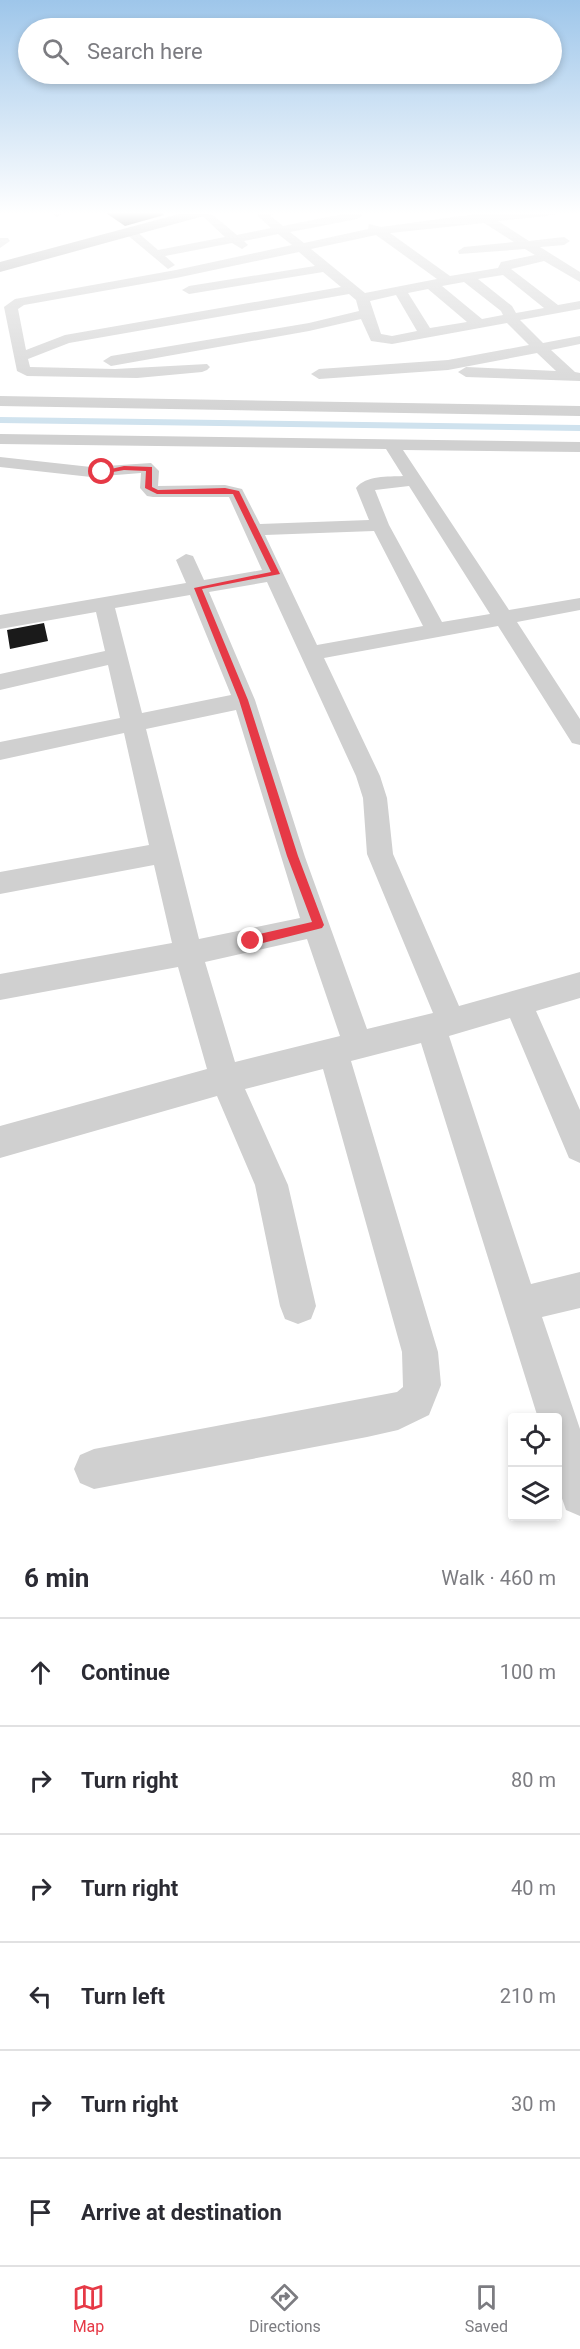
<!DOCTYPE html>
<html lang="en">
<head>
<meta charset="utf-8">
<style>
  :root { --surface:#fff; --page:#f2f2f3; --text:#2b2b33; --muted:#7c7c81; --line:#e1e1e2; --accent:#e63946 }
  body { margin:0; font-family:Roboto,sans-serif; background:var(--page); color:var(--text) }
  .controls { position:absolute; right:18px; bottom:18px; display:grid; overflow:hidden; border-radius:6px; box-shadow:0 3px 9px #0003 }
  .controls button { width:54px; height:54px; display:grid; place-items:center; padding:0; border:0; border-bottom:2px solid var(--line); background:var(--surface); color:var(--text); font:30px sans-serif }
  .stop { position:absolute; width:18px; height:18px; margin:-14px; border:4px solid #e63946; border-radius:50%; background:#fff }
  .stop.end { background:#e63946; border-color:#fff; box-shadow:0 2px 6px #0008 }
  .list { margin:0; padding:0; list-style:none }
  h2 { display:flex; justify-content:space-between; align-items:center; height:78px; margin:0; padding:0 24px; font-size:26px }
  h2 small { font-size:20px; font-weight:400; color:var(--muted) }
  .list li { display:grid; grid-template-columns:39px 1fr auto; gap:18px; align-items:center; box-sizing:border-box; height:108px; padding:0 24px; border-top:2px solid var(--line) }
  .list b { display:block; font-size:22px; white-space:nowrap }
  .list em { font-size:20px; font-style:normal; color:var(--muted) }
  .icon { flex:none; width:33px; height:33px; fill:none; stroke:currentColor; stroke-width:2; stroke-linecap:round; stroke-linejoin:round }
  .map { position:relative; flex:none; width:580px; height:1539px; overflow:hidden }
  .search { position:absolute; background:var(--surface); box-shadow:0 3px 9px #0003; left:18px; right:18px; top:18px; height:66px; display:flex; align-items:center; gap:15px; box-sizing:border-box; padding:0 21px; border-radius:33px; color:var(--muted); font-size:22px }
  .sheet { height:726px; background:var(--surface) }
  nav { display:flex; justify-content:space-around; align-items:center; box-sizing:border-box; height:84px; border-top:2px solid var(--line); background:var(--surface); font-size:16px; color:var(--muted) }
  nav a { display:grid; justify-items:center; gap:3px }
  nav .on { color:var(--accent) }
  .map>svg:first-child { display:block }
</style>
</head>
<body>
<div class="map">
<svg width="580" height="1539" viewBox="0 0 580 1539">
  <rect width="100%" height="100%" fill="#fff"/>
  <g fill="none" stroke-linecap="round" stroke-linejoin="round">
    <path fill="#cfe2ee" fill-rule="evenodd" d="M0 417 580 425V431L0 423Z"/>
  </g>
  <path fill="#1a1a1a" d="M103 211H163L164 215 125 226Z
    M44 623 48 641 10 649 7 630Z"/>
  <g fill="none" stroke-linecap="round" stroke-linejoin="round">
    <path fill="#d0d0d0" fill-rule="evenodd" d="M50 211H62L63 213 57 217Z
      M197 211H208L237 235 271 228 257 215 262 211H278L271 216 283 226 357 211 363 215 357 219 290 232 304 243 368 229 369 224 381 227 483 213 561 211 555 215 498 221 529 241 564 237 570 241 564 245 540 247 580 272V282L544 261 511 269 558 305 580 301V309L520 320 543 343 580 336V344L551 350 575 372 580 373V381L466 377 458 372 466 367 556 371 537 353 448 370 319 379 311 374 319 369 448 360 529 345 507 323 392 344 371 341 361 319 309 331 111 366 103 361 111 356 309 323 359 311 356 300 349 294 69 343 28 359 30 367 115 369 207 364 210 367 207 370 202 372 137 378 27 376 17 371 4 307 15 299 176 270 292 245 278 234 244 241 248 245 242 249 232 243 165 256 175 265 168 269 125 233 131 229 135 230 158 250 225 237ZM484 223 514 242 464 247 458 251 459 254 525 249 535 255 501 262 498 268 450 276 390 233ZM376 235 437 279 365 293 311 249ZM299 252 315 266 189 286 182 290 189 294 323 272 341 287 65 335 26 350 18 309 24 305 176 278ZM503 275 544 308 516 313 512 306 478 279ZM464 282 501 311 503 315 482 319 442 286ZM428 289 467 322 430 328 408 293ZM396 295 417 331 392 336 381 334 370 301Z
      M0 238H8L10 241 0 248Z
      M0 396 580 406V416L0 406Z
      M0 434 580 442V452L403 450 509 610 580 598V610L517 622 580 719V745L572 743 498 626 324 658 380 776 387 798 393 854 459 1006 580 972V998L536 1011 580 1110V1163L569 1158 510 1018 449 1036 531 1284 580 1272V1308L542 1317 580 1429V1516L566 1510 558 1487V1418H538L421 1043 351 1061 438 1352 441 1385 429 1415 398 1430 367 1437 94 1489 80 1483 74 1469 80 1455 94 1449 397 1392 403 1387 402 1352 323 1069 245 1089 288 1185 316 1306 311 1319 298 1324 285 1319 280 1306 255 1185 217 1096 0 1158V1126L207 1069 178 967 0 1000V974L172 943 154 865 0 894V872L149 845 124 733 0 760V742L120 718 108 665 0 690V674L105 651 96 612 0 629V615L186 583 176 560 186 554 193 556 204 580 262 570 229 497H153L147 496 140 488 141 473 91 477 0 467V457L91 467 151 463 159 471 158 486 225 485 242 489 260 524 369 520 356 488C366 475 388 477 403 476L386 449 0 444ZM409 486 490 614 442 622 389 525 375 490ZM374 531 423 626 317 645 265 535ZM267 582 356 776 363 798 367 854 433 1013 367 1029 305 857 255 700 209 592ZM190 595 231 695 142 713 115 608ZM236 710 300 918 199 939 146 729ZM307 939 340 1036 235 1062 205 962Z"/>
    <path fill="#ababab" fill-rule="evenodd" d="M190 211H213L211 214 0 272V262Z"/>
  </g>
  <linearGradient id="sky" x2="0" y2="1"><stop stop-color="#9ec6ea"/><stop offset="0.5" stop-color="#fff"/><stop offset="1" stop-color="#fff" stop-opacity="0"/></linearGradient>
  <rect width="580" height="426" fill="url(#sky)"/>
  <path fill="#e63946" d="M124 466 152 467V487L158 490 225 488 239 491 280 574 202 589 248 700 298 856 324 925 322 928 251 946 246 941 251 936 312 922 287 856 239 700 194 588 271 572 233 494H157L145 488 146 471 124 470 102 474 98 472Z"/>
</svg>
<div class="controls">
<button><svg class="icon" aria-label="locate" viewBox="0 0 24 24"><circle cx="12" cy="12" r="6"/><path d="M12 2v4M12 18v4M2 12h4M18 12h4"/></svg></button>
<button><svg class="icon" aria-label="layers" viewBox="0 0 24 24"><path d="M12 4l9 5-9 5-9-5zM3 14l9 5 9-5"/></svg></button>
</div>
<div class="stop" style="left:102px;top:472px"></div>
<div class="stop end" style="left:251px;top:941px"></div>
<div class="search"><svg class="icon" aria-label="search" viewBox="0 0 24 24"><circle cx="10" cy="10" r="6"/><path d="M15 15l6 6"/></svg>Search here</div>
</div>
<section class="sheet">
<h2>6 min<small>Walk · 460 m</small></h2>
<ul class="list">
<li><svg class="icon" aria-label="ahead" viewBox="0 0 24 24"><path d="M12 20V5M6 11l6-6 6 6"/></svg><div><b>Continue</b></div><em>100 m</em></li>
<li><svg class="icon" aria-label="right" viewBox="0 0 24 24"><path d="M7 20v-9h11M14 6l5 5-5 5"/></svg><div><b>Turn right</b></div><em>80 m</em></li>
<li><svg class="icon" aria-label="right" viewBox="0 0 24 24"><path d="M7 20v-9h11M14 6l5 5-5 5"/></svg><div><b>Turn right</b></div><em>40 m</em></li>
<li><svg class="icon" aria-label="left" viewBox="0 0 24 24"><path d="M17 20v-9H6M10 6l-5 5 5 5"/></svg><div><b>Turn left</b></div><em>210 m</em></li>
<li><svg class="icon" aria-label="right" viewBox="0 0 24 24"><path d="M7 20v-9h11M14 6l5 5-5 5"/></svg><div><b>Turn right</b></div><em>30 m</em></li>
<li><svg class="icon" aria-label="arrive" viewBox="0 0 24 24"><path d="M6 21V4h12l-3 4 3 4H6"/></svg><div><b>Arrive at destination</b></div></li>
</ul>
</section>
<nav>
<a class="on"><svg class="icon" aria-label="map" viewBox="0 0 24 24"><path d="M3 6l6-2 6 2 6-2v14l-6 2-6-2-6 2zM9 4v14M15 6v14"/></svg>Map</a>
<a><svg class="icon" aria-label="directions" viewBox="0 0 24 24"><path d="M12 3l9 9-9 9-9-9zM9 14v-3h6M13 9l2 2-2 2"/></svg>Directions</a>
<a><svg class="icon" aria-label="saved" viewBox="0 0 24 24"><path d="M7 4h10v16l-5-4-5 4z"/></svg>Saved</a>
</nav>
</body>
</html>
